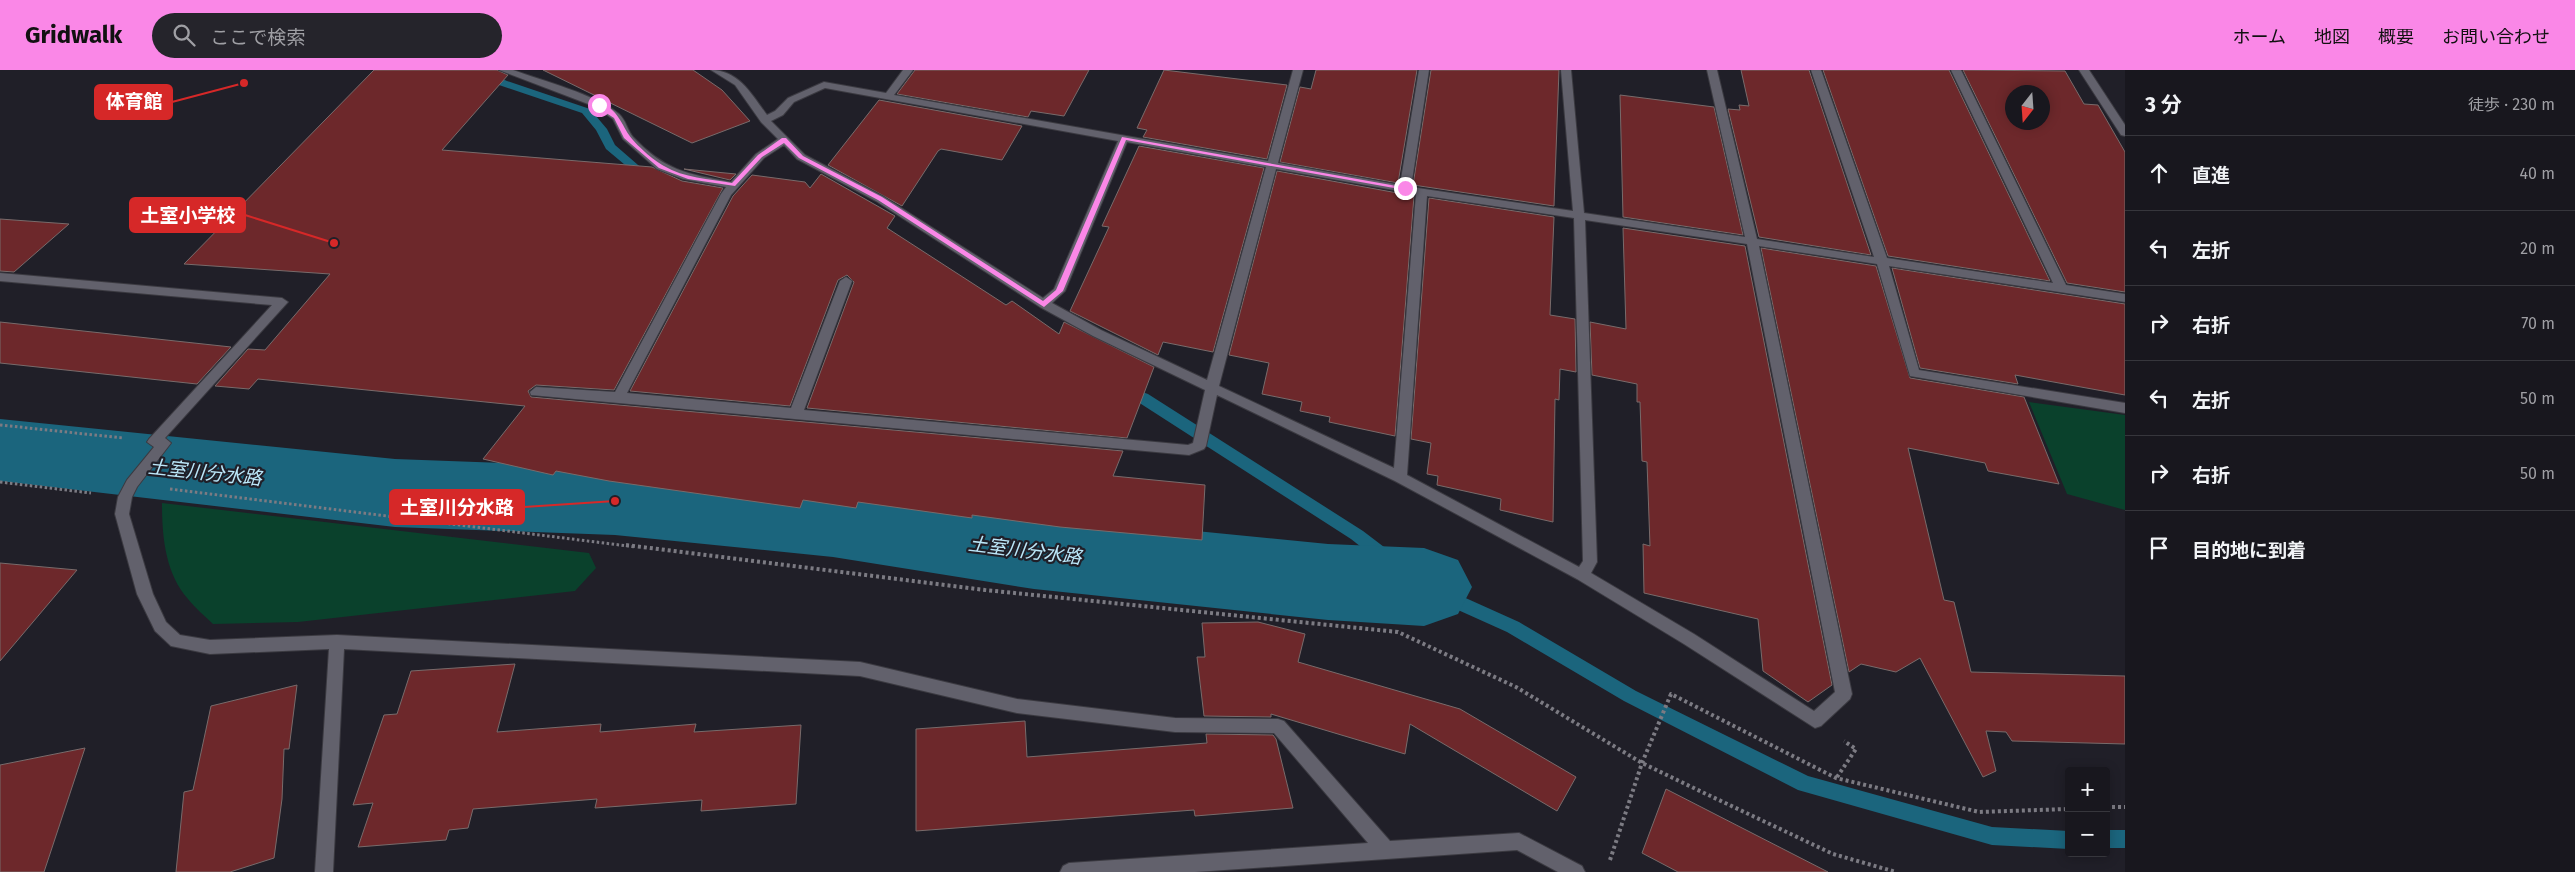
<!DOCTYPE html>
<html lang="ja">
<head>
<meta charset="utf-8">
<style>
  :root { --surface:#18171e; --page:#25242b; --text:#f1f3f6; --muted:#9f9fa4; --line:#36363c; --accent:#fa87e7 }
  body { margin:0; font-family:"Fira Sans","Noto Sans JP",sans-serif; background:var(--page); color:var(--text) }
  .controls { position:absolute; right:15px; bottom:15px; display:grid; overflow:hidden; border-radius:5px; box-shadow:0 2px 12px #0003 }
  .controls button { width:45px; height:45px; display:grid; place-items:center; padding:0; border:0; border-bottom:1px solid var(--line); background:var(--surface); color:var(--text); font:25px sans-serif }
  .compass { position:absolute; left:2005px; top:15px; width:45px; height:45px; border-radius:50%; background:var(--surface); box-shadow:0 2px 12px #0003; rotate:197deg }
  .stop { position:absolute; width:15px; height:15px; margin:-11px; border:4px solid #fa87e7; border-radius:50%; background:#fff }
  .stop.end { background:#fa87e7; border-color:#fff; box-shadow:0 1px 5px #0008 }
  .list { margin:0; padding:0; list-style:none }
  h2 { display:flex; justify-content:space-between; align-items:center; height:65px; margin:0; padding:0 20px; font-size:21px }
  h2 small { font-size:16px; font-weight:400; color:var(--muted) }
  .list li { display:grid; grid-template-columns:32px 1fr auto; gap:15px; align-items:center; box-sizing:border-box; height:75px; padding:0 20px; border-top:1px solid var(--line) }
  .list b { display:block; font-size:19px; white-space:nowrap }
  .list em { font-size:16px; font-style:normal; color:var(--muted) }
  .icon { flex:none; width:28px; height:28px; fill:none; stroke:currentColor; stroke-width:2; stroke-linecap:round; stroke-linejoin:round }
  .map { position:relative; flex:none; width:2125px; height:802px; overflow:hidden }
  header { display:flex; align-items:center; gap:30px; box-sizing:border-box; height:70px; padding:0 25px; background:var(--accent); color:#111 }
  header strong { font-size:24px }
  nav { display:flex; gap:28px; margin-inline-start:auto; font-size:18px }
  .search { width:350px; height:45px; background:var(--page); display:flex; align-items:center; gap:12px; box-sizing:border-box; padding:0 18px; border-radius:28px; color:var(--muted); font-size:19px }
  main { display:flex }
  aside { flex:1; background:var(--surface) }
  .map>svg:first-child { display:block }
</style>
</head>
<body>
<header>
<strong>Gridwalk</strong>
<div class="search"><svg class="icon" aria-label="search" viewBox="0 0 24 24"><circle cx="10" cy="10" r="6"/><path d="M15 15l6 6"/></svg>ここで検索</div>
<nav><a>ホーム</a><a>地図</a><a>概要</a><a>お問い合わせ</a></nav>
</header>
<main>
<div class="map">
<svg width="2125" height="802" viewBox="0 0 2125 802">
  <rect width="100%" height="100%" fill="#201f28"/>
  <path fill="#0a412c" d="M2029 332 2125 345V440L2067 424Z
    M162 433 589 483 596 498 575 521 298 552 213 554C205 546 195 538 188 529 165 503 162 466 162 433Z"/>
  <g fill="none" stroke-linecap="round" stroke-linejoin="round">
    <path fill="#1b657d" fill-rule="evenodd" d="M469 0H483L507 11 590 39 607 59 615 75 653 108 647 111 643 110 606 79 596 60 582 43 499 15Z
      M1125 316 1148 324 1363 461 1430 512 1519 552 1636 621 1808 706 1992 757 2069 761V779L1992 775 1798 720 1624 631 1507 562 1418 522 1351 469 1138 332 1120 324 1118 321Z
      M2106 760H2125V778H2106Z"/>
    <path fill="#1b657d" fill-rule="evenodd" d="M0 349 395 389 615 397 833 417 1034 445 1328 474 1424 478 1458 490 1472 517 1458 544 1424 556 1328 550 1034 519 833 487 615 465 395 457 0 411Z"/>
  </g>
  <path fill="#6d282b" stroke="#786b6b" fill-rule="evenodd" d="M374 0H497L508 5 442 80 652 97 682 111 723 118 614 320 536 315 528 321 531 327 1123 381 1113 406 1205 415 1202 470 1060 457 972 445V448L858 432 856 438 803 430 800 438 609 411 556 401 553 405 483 389 525 336 258 309 249 319 215 316 248 279 265 280 330 204 184 194Z
    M543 0H693L722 20 750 51 692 73Z
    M915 0H1089L1064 46 1031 41 1028 47 897 24Z
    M1164 0 1287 15 1267 89 1143 67 1147 60 1137 58Z
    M1316 0H1417L1398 113 1280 92 1300 17 1311 19Z
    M1431 0H1559L1554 136 1413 115Z
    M1741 0H1809L1871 185 1759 167 1728 39 1740 40 1739 35 1749 36Z
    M1823 0H1949L2050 211 1888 186Z
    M1963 0 2065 1 2084 34 2098 35 2125 82V222L2067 213ZM2012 22H2042V52H2012Z
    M1620 25 1714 37 1743 165 1623 147Z
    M879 30 1022 56 1002 90 941 79 938 81 902 136 828 95Z
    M1139 76 1264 98 1213 282 1163 272 1158 285 1070 241 1109 157 1102 156Z
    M684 99 736 104 730 110Z
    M1277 101 1414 126 1395 366 1329 352 1330 347 1300 341 1302 332 1262 324 1269 293 1229 285Z
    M821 104 895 146 887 158 1006 235 1012 231 1059 264 1064 252 1154 297 1127 368 807 338 854 212 847 205 838 210 790 336 630 321 733 126 752 105 805 112 810 118Z
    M1429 128 1554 147 1550 245 1575 249 1576 302 1560 299 1559 330 1555 329 1553 452 1500 440 1501 429 1437 415 1438 406 1427 404 1431 373 1411 369Z
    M0 149 69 154 14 202 0 201Z
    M1623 158 1745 176 1832 615 1808 632 1763 601 1758 549 1644 523 1643 474 1650 476 1647 392 1642 391 1640 332H1637V314L1592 305 1590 252 1626 259Z
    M1761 178 1876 196 1910 308 2024 327 2059 414 1988 401 1985 393 1908 378 1944 530 1954 532 1971 602 2125 606V674L2012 671 2006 662 1986 661 1996 701 1983 707 1920 588 1896 602 1861 594 1849 602Z
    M1892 198 2125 234V325L2015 305 2018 314 1920 298Z
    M0 252 231 277 197 314 0 293Z
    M0 493 77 500 0 591Z
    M1258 552 1305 564 1298 592 1460 639 1576 707 1557 741 1410 654 1405 684 1271 644V647L1204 646 1197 587H1205L1202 553Z
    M515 594 497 662 601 654 600 662 696 654 694 662 801 655 796 734 701 741 702 730 595 738 597 729 473 739 468 758 449 760 446 770 358 777 373 733 353 735 384 645 397 644 411 601Z
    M297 615 289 679H284L282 729 274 788 230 802H176L184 722 193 720 211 636Z
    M1025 651 1027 687 1207 673 1206 664 1273 665 1276 669 1293 738 1195 746 1194 740 916 761V659Z
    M85 678 44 802H0V695Z
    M1666 719 1828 802H1678L1642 783Z"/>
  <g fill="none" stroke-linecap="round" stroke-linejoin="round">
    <g stroke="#3b3a41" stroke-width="2">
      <path id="minor" d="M499 0H513C543 11 595 24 619 44 626 50 627 60 633 67 665 101 687 104 731 112L756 84 778 69 761 52 735 15 711 0C739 0 752 25 767 45L775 41 788 28 824 12 886 23 903 0H913L894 25 1268 91 1293 0H1303L1278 93 1400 115 1419 0H1429L1411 117 1573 141 1561 0H1571L1584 143 1745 167 1707 0H1717L1757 169 1874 187 1811 0H1821L1887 188 2053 213 1951 0H1961L2066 215 2125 224V232L1889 196 1919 300 2125 333V343L1910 306 1877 194 1759 176 1852 624 1850 629 1821 656 1815 658 1684 574 1577 509 1395 411 1217 325 1206 376 1204 379 1189 385 531 325 530 322 536 317 615 322 721 124 726 117 683 109 657 99 623 69 613 49 596 37ZM825 18 1118 71 1054 219 1043 228 884 127 805 85 771 51 783 45 794 32ZM1127 72 1266 97 1207 310 1101 260 1052 233 1065 221ZM784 75 797 89 876 131 1040 237 1093 266 1205 320 1193 373 1188 375 804 340 852 211 846 207 840 211 791 338 627 323 731 125 764 88ZM1276 99 1416 124 1394 398 1219 316ZM1427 126 1574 148 1583 491 1579 497 1407 405ZM1585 150 1747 174 1835 622 1814 641 1694 564 1591 503 1597 492Z
        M2079 0H2089L2125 55V66L2121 65Z
        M0 203 282 228 288 232 165 368 171 373 137 417 132 427 129 444 153 524 166 552 180 565 210 570 337 565 860 592 1017 629 1175 648 1278 649 1284 651 1390 771 1519 763 1582 796 1585 802H1558L1517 780 1195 802H1060L1063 796 1069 793 1368 773 1274 663 1175 662 1017 643 860 606 344 579 333 802H315L329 579 210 584 171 576 155 561 137 524 115 444 118 427 127 410 154 377 147 372 149 369 272 235 0 211Z"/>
    </g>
    <path stroke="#7c7b83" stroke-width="3" stroke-dasharray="2.5 2.5" stroke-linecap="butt" d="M0 355 123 368
      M0 412 91 423
      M170 419 636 477"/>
    <path stroke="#7c7b83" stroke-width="4" stroke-dasharray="3 3" stroke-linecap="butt" d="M626 475 985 520 1398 562 1516 617 1642 693 1702 722 1833 784 1896 802
      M1837 707 1856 679 1844 671
      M2106 737H2125
      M1610 790 1642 693 1671 624 1836 708 1979 742 2069 739"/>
    <use href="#minor" fill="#62616c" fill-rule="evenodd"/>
  </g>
  <path fill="#fa87e7" d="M597 34C615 34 621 53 629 65 636 75 653 90 664 96 684 108 709 109 732 113L758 85 782 68H786L803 86 882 127 1043 231 1056 220 1122 67 1408 118 1405 120 1126 70 1063 221 1044 237 878 130 799 88 784 73 762 87 735 116 688 109 659 98 624 68 614 48 597 37Z"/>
  <g text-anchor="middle" stroke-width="4.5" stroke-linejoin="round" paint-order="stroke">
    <g font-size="19" font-style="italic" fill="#bbe7f9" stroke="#201f28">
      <text transform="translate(205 402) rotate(6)" y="7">土室川分水路</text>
      <text transform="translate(1025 480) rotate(7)" y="7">土室川分水路</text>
    </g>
  </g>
  <path fill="none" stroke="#d62828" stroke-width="2" d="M244 13L172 32M334 173L245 145M615 431L524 437"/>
  <g fill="#d62828" stroke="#201f28" stroke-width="2">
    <circle cx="244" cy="13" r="5"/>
    <circle cx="334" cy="173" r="5"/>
    <circle cx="615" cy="431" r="5"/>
  </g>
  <g fill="#d62828" stroke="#d62828" stroke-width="2">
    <rect x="95" y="15" width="77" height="34" rx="5"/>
    <rect x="130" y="128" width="115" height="34" rx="5"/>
    <rect x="390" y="420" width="134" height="34" rx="5"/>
  </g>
  <g font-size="19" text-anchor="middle" font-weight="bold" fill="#fff">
    <text x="134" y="38">体育館</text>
    <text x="188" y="152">土室小学校</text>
    <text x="457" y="444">土室川分水路</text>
  </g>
</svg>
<div class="controls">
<button>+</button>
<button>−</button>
</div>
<svg class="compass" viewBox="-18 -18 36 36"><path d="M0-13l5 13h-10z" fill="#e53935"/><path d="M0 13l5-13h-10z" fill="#9f9fa4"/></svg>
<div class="stop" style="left:599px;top:35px"></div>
<div class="stop end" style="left:1405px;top:118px"></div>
</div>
<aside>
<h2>3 分<small>徒歩 · 230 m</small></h2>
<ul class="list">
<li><svg class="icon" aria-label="ahead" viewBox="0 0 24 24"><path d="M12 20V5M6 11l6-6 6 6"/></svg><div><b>直進</b></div><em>40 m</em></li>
<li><svg class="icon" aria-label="left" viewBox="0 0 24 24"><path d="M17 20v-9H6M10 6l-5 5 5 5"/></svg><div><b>左折</b></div><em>20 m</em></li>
<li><svg class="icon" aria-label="right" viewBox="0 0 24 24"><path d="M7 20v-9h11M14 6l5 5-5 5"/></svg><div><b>右折</b></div><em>70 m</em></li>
<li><svg class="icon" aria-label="left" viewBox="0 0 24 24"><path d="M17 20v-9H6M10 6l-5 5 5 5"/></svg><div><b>左折</b></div><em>50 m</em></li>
<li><svg class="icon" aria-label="right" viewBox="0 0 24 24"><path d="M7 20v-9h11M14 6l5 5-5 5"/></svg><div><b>右折</b></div><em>50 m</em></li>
<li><svg class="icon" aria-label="arrive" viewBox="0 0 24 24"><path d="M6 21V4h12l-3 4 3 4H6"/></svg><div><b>目的地に到着</b></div></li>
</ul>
</aside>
</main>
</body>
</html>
